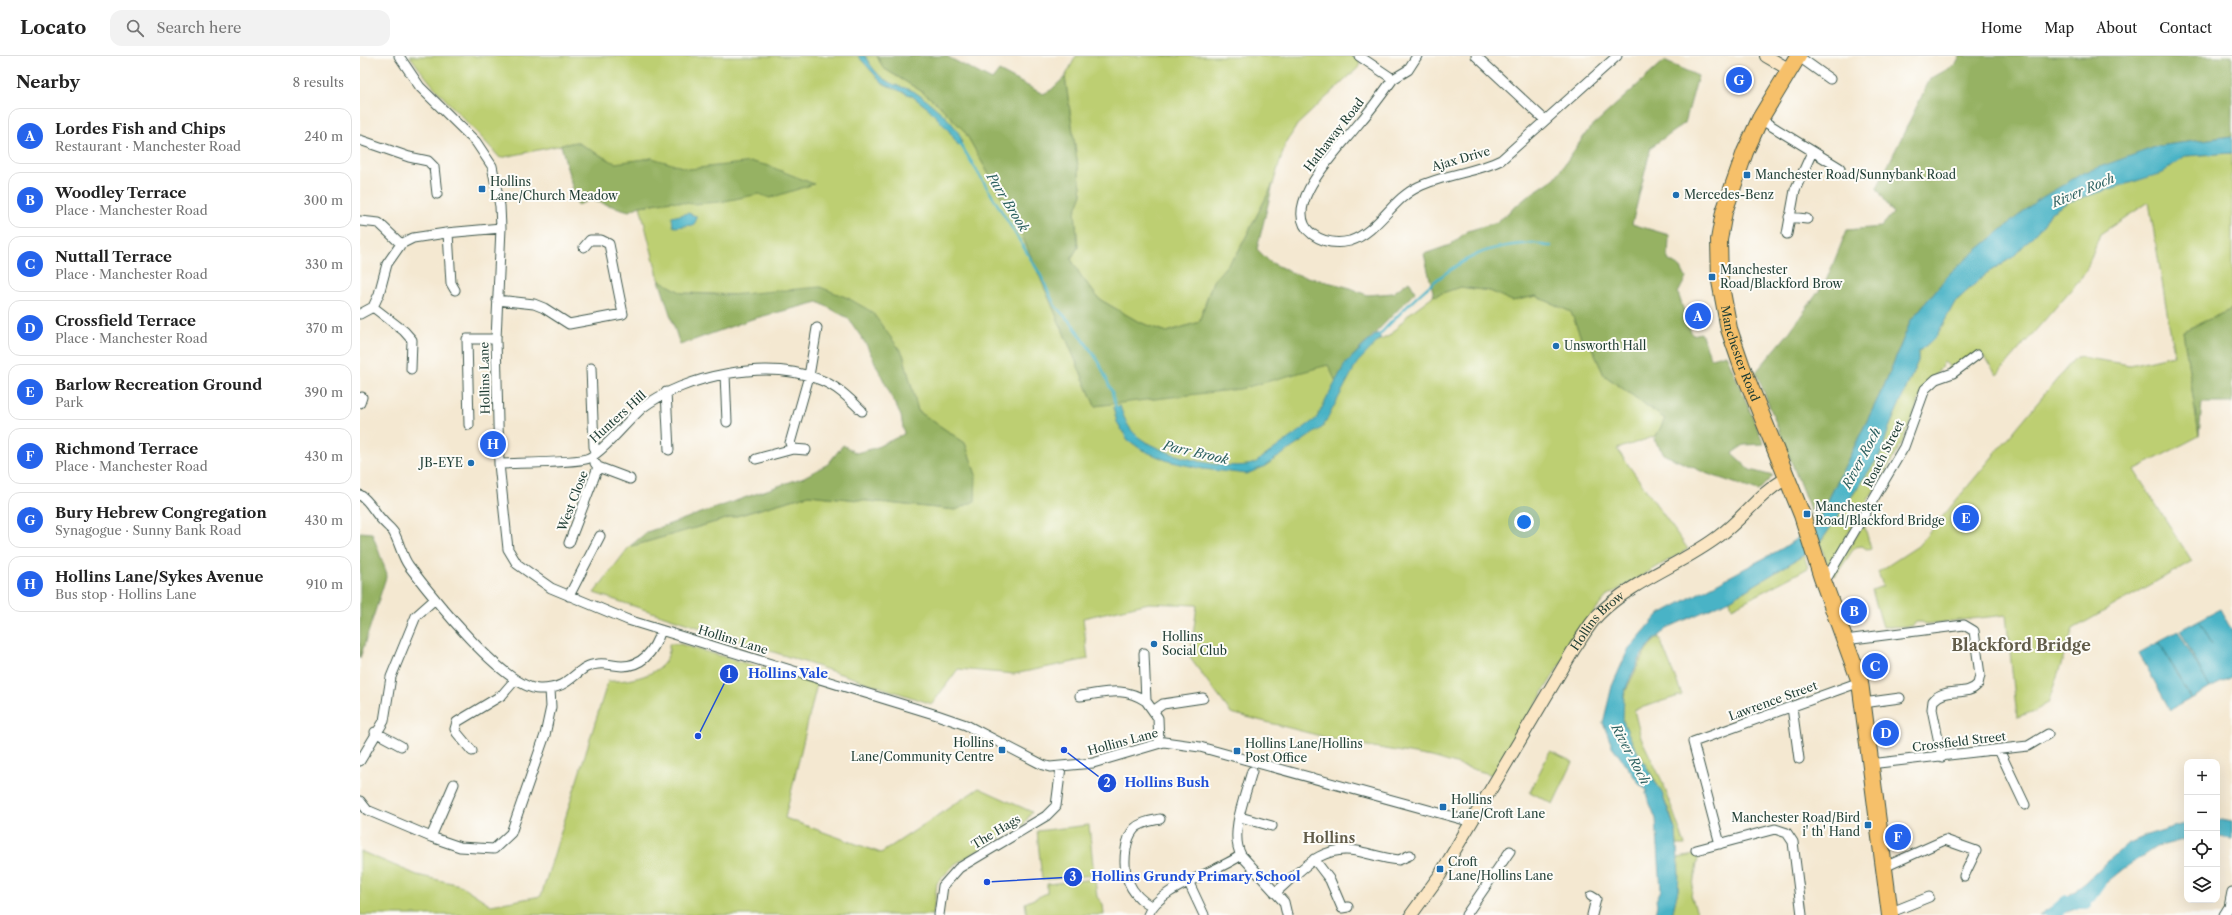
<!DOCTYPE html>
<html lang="en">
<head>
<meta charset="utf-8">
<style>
  :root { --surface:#fff; --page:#f2f2f2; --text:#222; --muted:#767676; --line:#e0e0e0; --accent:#2563eb }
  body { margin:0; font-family:"Libre Caslon Text",serif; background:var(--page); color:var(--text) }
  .controls { position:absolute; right:12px; bottom:12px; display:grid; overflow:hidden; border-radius:8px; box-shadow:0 4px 16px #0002 }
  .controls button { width:36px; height:36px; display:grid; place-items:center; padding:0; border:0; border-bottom:1px solid var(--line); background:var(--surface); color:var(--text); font:20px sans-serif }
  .you { position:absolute; left:1164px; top:466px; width:14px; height:14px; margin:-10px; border:3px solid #fff; border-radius:50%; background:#1a73e8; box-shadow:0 0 0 6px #1a73e833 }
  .badge { display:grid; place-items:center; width:26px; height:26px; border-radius:50%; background:var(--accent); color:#fff; font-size:13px; font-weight:700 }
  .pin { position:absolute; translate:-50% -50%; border:2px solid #fff; box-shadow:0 1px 4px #0006 }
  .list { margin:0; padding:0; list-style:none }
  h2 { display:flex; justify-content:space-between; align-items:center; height:52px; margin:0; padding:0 16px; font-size:17px }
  h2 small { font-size:13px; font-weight:400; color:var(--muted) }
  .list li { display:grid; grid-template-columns:26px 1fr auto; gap:12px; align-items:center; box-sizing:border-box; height:56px; margin:0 8px 8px; padding:0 8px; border:1px solid var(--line); border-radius:12px }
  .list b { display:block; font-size:15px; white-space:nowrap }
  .list p { margin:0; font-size:13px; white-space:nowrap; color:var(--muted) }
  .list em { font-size:13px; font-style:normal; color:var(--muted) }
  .icon { flex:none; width:22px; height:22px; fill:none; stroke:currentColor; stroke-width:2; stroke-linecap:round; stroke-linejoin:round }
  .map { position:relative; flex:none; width:1872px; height:859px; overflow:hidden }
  header { display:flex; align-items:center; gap:24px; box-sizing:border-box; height:56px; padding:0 20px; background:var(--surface); border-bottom:1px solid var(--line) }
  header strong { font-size:19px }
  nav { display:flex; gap:22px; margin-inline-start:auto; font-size:14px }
  .search { width:280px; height:36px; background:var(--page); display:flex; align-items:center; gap:10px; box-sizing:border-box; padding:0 14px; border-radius:12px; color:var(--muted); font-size:15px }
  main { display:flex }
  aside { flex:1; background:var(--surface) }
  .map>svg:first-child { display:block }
</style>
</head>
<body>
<header>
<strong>Locato</strong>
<div class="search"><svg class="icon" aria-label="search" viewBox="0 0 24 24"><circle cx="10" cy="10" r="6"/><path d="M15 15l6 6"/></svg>Search here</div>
<nav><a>Home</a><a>Map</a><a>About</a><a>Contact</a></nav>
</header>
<main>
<aside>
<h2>Nearby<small>8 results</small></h2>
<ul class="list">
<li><span class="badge">A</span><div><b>Lordes Fish and Chips</b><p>Restaurant · Manchester Road</p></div><em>240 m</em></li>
<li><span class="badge">B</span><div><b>Woodley Terrace</b><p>Place · Manchester Road</p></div><em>300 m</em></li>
<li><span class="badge">C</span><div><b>Nuttall Terrace</b><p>Place · Manchester Road</p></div><em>330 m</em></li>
<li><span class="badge">D</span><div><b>Crossfield Terrace</b><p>Place · Manchester Road</p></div><em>370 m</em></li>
<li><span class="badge">E</span><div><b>Barlow Recreation Ground</b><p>Park</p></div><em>390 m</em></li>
<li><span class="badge">F</span><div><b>Richmond Terrace</b><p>Place · Manchester Road</p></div><em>430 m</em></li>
<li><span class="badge">G</span><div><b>Bury Hebrew Congregation</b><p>Synagogue · Sunny Bank Road</p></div><em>430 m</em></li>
<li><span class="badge">H</span><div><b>Hollins Lane/Sykes Avenue</b><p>Bus stop · Hollins Lane</p></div><em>910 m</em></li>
</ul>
</aside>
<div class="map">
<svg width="1872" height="859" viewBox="0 0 1872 859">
  <rect width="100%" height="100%" fill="#fdfcf7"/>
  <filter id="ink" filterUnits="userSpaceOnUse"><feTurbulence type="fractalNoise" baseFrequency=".025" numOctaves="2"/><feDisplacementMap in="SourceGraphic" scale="8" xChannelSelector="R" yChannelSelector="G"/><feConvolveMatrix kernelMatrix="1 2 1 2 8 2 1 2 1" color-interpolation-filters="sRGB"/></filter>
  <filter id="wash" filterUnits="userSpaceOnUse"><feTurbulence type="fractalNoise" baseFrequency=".012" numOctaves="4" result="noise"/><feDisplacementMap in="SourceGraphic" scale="16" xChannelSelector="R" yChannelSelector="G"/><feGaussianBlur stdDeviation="0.9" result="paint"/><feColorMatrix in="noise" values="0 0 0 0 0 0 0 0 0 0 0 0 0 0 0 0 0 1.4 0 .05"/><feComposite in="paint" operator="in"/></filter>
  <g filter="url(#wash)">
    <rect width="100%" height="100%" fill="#f4e8d1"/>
    <path fill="#bdcf72" stroke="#6e8653" d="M50 0H517L523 12 561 35 578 48 605 76 658 170 735 350 968 309 1029 280 1050 257 1074 239 1100 231 1130 235 1152 245 1176 240 1211 256 1222 284 1231 290 1244 319 1305 363 1296 380 1257 393 1328 493 1247 540 1227 564 1133 719 1072 701 984 686 871 657 830 602 837 549 789 547 723 562 728 603 654 618 598 613 572 648 234 537 269 491 449 439 596 454 616 419 605 387 558 355 543 298 488 242 322 237 299 224 280 150 312 145 292 102 255 108 216 86 140 102C110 67 76 38 50 0Z
      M716 0H994L1000 3 999 11 937 69 925 89 913 128 877 198 853 225 839 266 807 276 779 266 739 243 721 220 711 203 718 191 715 156 722 138 705 21Z
      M1872 97V253L1823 275 1839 380 1774 414 1832 505 1713 573 1688 647 1675 655 1657 661 1646 559 1566 568 1562 566H1556L1553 570 1523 571 1512 534 1523 530 1518 516 1558 490 1714 303 1721 301 1770 309 1814 299 1789 146 1740 178 1727 212 1721 222 1637 319 1620 296 1584 318 1589 310 1584 306 1577 317 1565 329 1541 389 1468 511 1460 487 1521 397 1529 372 1558 305V296L1576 281 1595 246 1627 217 1653 201 1683 168 1690 157 1708 146 1825 100Z
      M1504 468 1511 493 1508 494 1502 490 1495 491 1475 520 1473 517Z
      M1444 499 1448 512 1372 552 1370 544Z
      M1299 581 1322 639 1274 654 1281 682 1303 727 1325 789H1317C1315 758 1299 731 1283 705 1276 693 1266 679 1263 665 1259 647 1266 633 1274 618 1281 603 1285 592 1299 581Z
      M309 588H320L457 628 425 762 521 797 619 732 672 756 663 769 595 808 577 827 573 859H0V795L57 819 100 829 131 849 181 840 248 625C270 626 313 618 309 588Z
      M1190 695 1213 706 1193 748 1170 736Z
      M729 769 734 819 682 824 677 775Z
      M1339 798 1331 839 1338 859H1312L1318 834 1319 802Z
      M735 823 737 841 743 848 744 859H667L665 847 687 837V828Z"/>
    <path fill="#96b264" stroke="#5a784c" d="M517 0H586L632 24 639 15 683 38 691 34 705 21 722 138 715 156 718 191 711 203 721 220 739 243 779 266 807 276 839 266 853 225 877 198 913 128 897 193 910 206 935 218 987 231 1007 239 1033 237 1049 225 1055 236 990 303 977 328 968 309 880 333 735 350 658 170 605 76 578 48 561 35 523 12Z
      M1600 0H1872V80L1798 90 1632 185 1591 216 1551 264 1524 330 1456 469 1396 316 1428 278 1466 225 1487 174 1521 171 1533 157 1517 132 1570 23 1595 9Z
      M1304 5 1338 20 1325 67 1291 91 1272 168 1309 179 1308 204 1321 212 1326 222 1318 237 1332 279 1341 277 1351 302 1366 298 1404 388 1384 389 1372 397 1390 414 1413 420 1398 435 1348 418 1305 399 1294 384 1305 363 1244 319 1231 290 1222 284 1211 256 1176 240 1152 245 1130 235 1100 231 1074 240 1064 198 1090 189 1108 175 1137 166 1168 140 1195 122 1229 73Z
      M216 86 255 107 292 102 329 113 393 106 409 110 454 128 410 142 399 138 360 146 333 148 311 145 280 150 269 155 231 144 217 149 201 89Z
      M299 224 322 237 370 239 460 231 488 242 512 256 543 298 558 355 605 387 616 419 615 445 596 454 449 439 269 491 287 476 444 421 468 408 483 389 496 397 515 392 544 378 541 360 506 288 488 262 458 246 392 263 320 289Z
      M1872 253V347H1842L1839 380 1823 275Z
      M0 476 12 477 27 518 0 602Z"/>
    <path fill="#48b3c6" stroke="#34787d" d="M498 0H505C511 10 517 19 527 25 536 31 547 31 556 37 568 44 601 71 602 86L598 89 589 75 569 53 552 40 522 27Z
      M1872 80V97L1825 100 1802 117 1708 146 1690 157 1684 168 1653 201 1627 217 1595 246 1576 281 1558 296V305L1529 372 1521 397 1460 487 1444 499 1370 544 1307 572 1289 589 1281 600 1268 627 1264 638 1263 665 1273 688 1302 737 1316 776 1319 818 1318 834 1312 859H1295L1297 848 1296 844 1301 834 1296 763 1286 738 1287 734 1281 730 1252 690 1243 667 1252 630 1268 594 1298 559 1423 492 1456 469 1524 330 1551 264 1591 216 1676 145 1723 117 1798 90Z
      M328 157 336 160V165L333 169 315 171 313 170 312 161Z
      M1017 277 1021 282 997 307 963 371 905 410 887 418 843 413 808 405 782 394 768 384 757 366 753 351 760 350C763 359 767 370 774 377 794 398 869 417 895 407L956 363 985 308Z
      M1860 553 1872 575V621L1850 632 1820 574 1839 564 1852 588 1839 564Z
      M1818 575 1850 632 1831 643 1799 585Z
      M1799 586 1830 643 1810 654 1779 597Z
      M1857 763 1872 766V783L1857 781Z
      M1827 767V783L1796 791 1763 813 1713 854 1696 859H1679L1714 836 1767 788 1790 778Z"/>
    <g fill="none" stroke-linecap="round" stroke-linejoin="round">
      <path stroke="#48b3c6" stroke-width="2.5" d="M598 84 680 218 695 250 713 269 739 306 752 336 756 352
        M1017 281C1047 250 1078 216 1118 198 1135 190 1155 189 1173 187 1179 187 1184 191 1191 190"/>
      <path stroke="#48b3c6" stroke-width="14" d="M1692 859 1707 846H1725L1739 826"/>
    </g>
  </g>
  <g filter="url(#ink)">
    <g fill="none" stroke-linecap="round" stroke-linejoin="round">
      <g stroke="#3f574c" stroke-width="11">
        <path id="street" d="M39 0 60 31 116 86 132 110 140 150 141 172 136 283 139 408 148 493 157 508 191 532 268 564 577 659 606 669 683 709 690 711 733 707 804 686 840 691 1112 766
          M999 0 1033 23
          M1057 0 1048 14 1033 23C1021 40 1009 56 996 71 979 93 918 152 952 178 963 186 977 188 990 185 1018 176 1032 143 1058 131 1084 118 1115 117 1141 104L1257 0
          M1116 0 1185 64
          M1438 0 1470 23
          M1400 63 1480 112
          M0 84 49 101 68 105 74 111 77 138
          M1429 161 1447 163
          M0 165 19 167 41 188
          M88 177 91 227 95 234
          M1427 178 1435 134 1452 96
          M137 244 174 248 184 252 209 268 263 258 249 188 241 184H230L224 191
          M13 251 44 275 52 284 51 313
          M0 258 13 251 19 238 27 208 41 188 53 182 86 177 141 172
          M231 312 234 391 237 396
          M365 318 367 366
          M306 336 309 394
          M0 347 2 341
          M109 369 107 283H136
          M433 393 446 394
          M396 403 433 393 430 387 449 320 457 272
          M235 407 238 411 270 423
          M139 408C154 407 220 407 229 402 245 394 267 365 282 352 325 319 407 303 458 323 476 329 489 342 502 355
          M0 439C10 445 14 456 22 464 26 469 31 472 34 477 40 488 42 501 49 510 71 539 143 631 179 633 213 634 215 609 238 608 247 607 254 610 262 610 284 610 295 593 301 574
          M209 487 238 411
          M1462 522 1468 520 1544 391 1565 333 1576 323 1593 317 1617 299
          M209 540 240 480
          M1485 584 1604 569 1614 575 1620 619 1618 628C1607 642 1585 630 1573 645L1572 653 1582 701
          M784 597 786 645 798 662 799 687
          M720 640C746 637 763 630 786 645
          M1503 647 1540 642
          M1432 651 1439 703
          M793 655 803 648 843 642
          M15 676 41 690
          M1639 694 1665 749
          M112 695 97 677 95 673 97 666 142 639 155 624
          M0 705 24 665 31 621 56 560 74 544
          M1510 708 1668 690 1688 678
          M0 745 7 754 71 781 100 791 134 793 151 777 185 679 191 651 190 633
          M880 761 912 770
          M71 781 94 728
          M1360 788 1333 686 1500 626
          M1336 794 1415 773 1427 777 1433 786 1442 859
          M881 799 924 846 927 859
          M954 803 970 824 982 852 988 851
          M1523 809H1529L1585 784 1616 795 1604 820
          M829 827 844 859
          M915 837C941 815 960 788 997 795 1011 798 1025 803 1039 804L1050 799
          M1231 840 1236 843 1232 859
          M792 851C769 838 762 819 766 793 767 786 769 779 774 773 781 766 791 765 800 763
          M1529 857 1569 841
          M579 859 583 830 599 812 686 760 696 750 701 711
          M788 859C798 831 857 817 881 799 869 777 886 738 892 715
          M1106 859 1150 795
          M1864 859 1869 851 1872 836"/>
      </g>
      <g stroke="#3f574c" stroke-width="14">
        <g id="secondary">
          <path d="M1406 0 1430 14"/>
          <path id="s1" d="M1051 859 1080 819 1214 593C1222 582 1229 568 1239 558 1273 524 1321 509 1359 480 1383 463 1400 436 1426 423"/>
        </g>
      </g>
      <g stroke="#3f574c" stroke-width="18">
        <g id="highway">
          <path id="s2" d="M1438 0 1400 63 1385 96 1364 156 1359 184 1360 225 1369 273 1382 311 1442 459 1462 522 1500 626 1530 859"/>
        </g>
      </g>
      <use href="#street" stroke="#fff" stroke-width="9"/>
      <use href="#secondary" stroke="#fbe6c4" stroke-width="12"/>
      <use href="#highway" stroke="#f6c06b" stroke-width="16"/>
    </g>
  </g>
  <g fill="#1f6fb2" stroke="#fdfcf7" stroke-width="1.5">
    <rect x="1383" y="115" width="8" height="8" rx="2"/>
    <rect x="118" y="129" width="8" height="8" rx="2"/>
    <circle cx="1316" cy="139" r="4"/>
    <rect x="1348" y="217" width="8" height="8" rx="2"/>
    <circle cx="1196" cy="290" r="4"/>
    <circle cx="111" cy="407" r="4"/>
    <rect x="1443" y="454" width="8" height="8" rx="2"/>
    <circle cx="794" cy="588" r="4"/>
    <rect x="638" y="690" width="8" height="8" rx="2"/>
    <rect x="873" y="691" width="8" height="8" rx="2"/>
    <rect x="1079" y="747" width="8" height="8" rx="2"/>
    <rect x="1504" y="765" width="8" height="8" rx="2"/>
    <rect x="1076" y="809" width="8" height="8" rx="2"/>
  </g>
  <g text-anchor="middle" stroke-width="4" stroke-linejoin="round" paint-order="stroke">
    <g font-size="12" fill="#1f3d34" stroke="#fdfcf7">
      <text transform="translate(974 79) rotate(-52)" y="4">Hathaway Road</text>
      <text transform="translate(1101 103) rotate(-16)" y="4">Ajax Drive</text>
      <text dy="4" stroke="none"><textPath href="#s2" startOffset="318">Manchester Road</textPath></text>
      <text transform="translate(125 322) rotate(-91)" y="4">Hollins Lane</text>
      <text transform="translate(258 361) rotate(-42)" y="4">Hunters Hill</text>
      <text transform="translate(1524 398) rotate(-63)" y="4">Roach Street</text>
      <text transform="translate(213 445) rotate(-69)" y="4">West Close</text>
      <text dy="4" stroke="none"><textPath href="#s1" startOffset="349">Hollins Brow</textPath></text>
      <text transform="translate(373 584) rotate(17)" y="4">Hollins Lane</text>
      <text transform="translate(1413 645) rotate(-20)" y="4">Lawrence Street</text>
      <text transform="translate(763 686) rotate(-15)" y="4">Hollins Lane</text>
      <text transform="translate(1599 686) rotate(-7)" y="4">Crossfield Street</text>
      <text transform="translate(636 776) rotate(-31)" y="4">The Hags</text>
    </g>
    <g font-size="12" fill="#1f3d34" stroke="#fdfcf7" text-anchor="start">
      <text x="1395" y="123">Manchester Road/Sunnybank Road</text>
      <text x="130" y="130">Hollins<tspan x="130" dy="14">Lane/Church Meadow</tspan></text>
      <text x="1324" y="143">Mercedes-Benz</text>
      <text x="1360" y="218">Manchester<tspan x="1360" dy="14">Road/Blackford Brow</tspan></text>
      <text x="1204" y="294">Unsworth Hall</text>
      <text x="103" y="411" text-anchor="end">JB-EYE</text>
      <text x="1455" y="455">Manchester<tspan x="1455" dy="14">Road/Blackford Bridge</tspan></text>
      <text x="802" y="585">Hollins<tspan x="802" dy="14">Social Club</tspan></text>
      <text x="634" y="691" text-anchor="end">Hollins<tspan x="634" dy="14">Lane/Community Centre</tspan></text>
      <text x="885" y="692">Hollins Lane/Hollins<tspan x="885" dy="14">Post Office</tspan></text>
      <text x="1091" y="748">Hollins<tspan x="1091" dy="14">Lane/Croft Lane</tspan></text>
      <text x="1500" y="766" text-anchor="end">Manchester Road/Bird<tspan x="1500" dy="14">i' th' Hand</tspan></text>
      <text x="1088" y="810">Croft<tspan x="1088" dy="14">Lane/Hollins Lane</tspan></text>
    </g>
    <g font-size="13" font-style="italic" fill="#2b6060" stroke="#fdfcf7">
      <text transform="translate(1723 134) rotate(-23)" y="5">River Roch</text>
      <text transform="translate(648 146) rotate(58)" y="5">Parr Brook</text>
      <text transform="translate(836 396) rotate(13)" y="5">Parr Brook</text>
      <text transform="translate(1501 402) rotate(-62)" y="5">River Roch</text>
      <text transform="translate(1271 698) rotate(62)" y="5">River Roch</text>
    </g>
    <g font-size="14" font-weight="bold" fill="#615c49" stroke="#fdfcf7">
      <text x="969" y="787">Hollins</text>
    </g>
    <g font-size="16" font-weight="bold" fill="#615c49" stroke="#fdfcf7">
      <text x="1661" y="595">Blackford Bridge</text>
    </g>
  </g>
  <path fill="none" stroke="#1d4ed8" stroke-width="1.5" d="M338 680L369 618M704 694L747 727M627 826L713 821"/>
  <g fill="#1d4ed8" stroke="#fdfcf7" stroke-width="1.5">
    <circle cx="338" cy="680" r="4"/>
    <circle cx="704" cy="694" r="4"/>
    <circle cx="627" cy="826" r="4"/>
    <circle cx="369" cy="618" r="10"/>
    <circle cx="747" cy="727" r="10"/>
    <circle cx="713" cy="821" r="10"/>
  </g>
  <g font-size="12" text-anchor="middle" font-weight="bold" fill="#fff">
    <text x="369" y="622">1</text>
    <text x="747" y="731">2</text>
    <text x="713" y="825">3</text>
  </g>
  <g font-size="13" text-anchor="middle" font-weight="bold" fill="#1d4ed8" stroke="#fdfcf7" stroke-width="4" stroke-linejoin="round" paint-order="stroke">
    <text x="428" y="622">Hollins Vale</text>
    <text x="807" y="731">Hollins Bush</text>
    <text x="836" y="825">Hollins Grundy Primary School</text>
  </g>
</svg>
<div class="controls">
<button>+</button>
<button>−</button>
<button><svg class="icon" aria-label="locate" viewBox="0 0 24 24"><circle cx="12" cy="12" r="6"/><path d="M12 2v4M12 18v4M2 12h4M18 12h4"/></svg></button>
<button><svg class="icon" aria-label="layers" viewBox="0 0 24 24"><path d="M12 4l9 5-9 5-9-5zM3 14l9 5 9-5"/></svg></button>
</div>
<div class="you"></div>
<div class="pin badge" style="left:1338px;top:260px">A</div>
<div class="pin badge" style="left:1494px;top:555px">B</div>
<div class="pin badge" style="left:1515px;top:610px">C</div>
<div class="pin badge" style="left:1526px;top:677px">D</div>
<div class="pin badge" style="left:1606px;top:462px">E</div>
<div class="pin badge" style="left:1538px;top:781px">F</div>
<div class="pin badge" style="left:1379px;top:24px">G</div>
<div class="pin badge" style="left:133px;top:388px">H</div>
</div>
</main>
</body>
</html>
